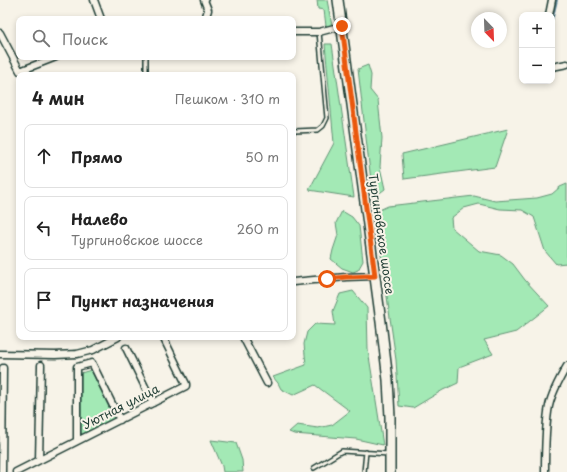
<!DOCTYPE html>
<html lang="ru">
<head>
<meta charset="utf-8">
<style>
  :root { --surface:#fff; --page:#f6f6f6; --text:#222; --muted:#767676; --line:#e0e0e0 }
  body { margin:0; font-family:"Playpen Sans",sans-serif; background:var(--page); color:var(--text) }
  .controls { position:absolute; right:12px; top:12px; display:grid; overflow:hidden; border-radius:8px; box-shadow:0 2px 6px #0003 }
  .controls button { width:36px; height:36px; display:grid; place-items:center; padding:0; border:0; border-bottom:1px solid var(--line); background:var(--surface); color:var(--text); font:20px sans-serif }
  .compass { position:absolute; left:471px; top:12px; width:36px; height:36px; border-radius:50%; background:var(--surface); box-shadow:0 2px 6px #0003; rotate:157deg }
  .stop { position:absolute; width:12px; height:12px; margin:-9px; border:3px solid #ea580c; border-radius:50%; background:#fff }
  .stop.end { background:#ea580c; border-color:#fff; box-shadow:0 1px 4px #0008 }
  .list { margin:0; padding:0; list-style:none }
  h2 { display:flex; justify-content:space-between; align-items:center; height:52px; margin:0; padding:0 16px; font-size:17px }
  h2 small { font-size:13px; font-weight:400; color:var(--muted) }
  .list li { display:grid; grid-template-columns:26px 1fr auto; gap:12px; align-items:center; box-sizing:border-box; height:64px; margin:0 8px 8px; padding:0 8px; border:1px solid var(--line); border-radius:8px }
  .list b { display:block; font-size:15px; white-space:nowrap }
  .list p { margin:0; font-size:13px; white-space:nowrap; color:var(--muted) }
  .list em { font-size:13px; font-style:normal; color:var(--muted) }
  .icon { flex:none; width:22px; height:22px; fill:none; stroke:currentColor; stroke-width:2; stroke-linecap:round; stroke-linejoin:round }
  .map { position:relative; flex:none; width:567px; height:472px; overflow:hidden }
  .search { position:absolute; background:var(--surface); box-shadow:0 2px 6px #0003; left:16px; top:16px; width:280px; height:44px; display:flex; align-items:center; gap:10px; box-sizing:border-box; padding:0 14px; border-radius:8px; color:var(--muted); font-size:15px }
  .panel { position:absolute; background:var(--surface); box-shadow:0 2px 6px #0003; left:16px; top:72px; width:280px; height:268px; border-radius:8px }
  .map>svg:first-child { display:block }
</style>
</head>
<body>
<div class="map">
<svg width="567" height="472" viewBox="0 0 567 472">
  <rect width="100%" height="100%" fill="#f7f3e8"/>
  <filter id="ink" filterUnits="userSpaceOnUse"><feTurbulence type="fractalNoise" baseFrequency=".025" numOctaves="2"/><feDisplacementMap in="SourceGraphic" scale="8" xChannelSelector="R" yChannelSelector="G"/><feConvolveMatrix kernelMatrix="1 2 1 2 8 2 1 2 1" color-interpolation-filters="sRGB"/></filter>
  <g filter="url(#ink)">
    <path fill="#a3e9b5" stroke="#619374" d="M317 0H327L332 26H326L324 10 318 9Z
      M325 44H332L354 197 309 190 334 143Z
      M368 65 371 75 370 90 378 100 382 138 380 167 385 189 373 198 358 69Z
      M508 129 495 167 404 179 402 154Z
      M567 184V263L556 264 545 251 534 217 522 210 500 209 479 204 464 208 451 218 452 228 479 251 501 255 513 264 525 280 549 306 516 332 484 340 493 354 459 367 458 383 443 390 413 408 399 406 396 360 375 212 388 206 474 196 495 201 537 198 552 194 560 187Z
      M342 211 352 217 359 226 363 261 358 270 353 272 342 268 331 259 333 250 338 235 336 223Z
      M353 291 367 308 368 350 383 445 356 439 294 434 289 432 297 425 318 428 332 425 350 411 315 385 293 395 281 389 278 383 273 377 306 365 304 344 307 332 315 324 335 325 333 311 340 294Z
      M91 370 114 418 112 422 84 435 81 434V373Z
      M211 440 236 443 242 460 243 472H223L222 466Z"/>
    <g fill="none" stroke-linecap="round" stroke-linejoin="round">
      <path stroke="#658da4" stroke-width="2" d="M552 21 557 0"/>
      <g stroke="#1f3d34" stroke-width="6">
        <path id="service" d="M146 75V57
          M293 129 295 131 318 130 323 126 327 118 319 32
          M314 468 342 451 389 454
          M364 472 366 452"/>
      </g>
      <g stroke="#1f3d34" stroke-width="9">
        <path id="minor" d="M94 0 101 19
          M204 0 208 10 205 19
          M549 15 552 0
          M293 32H319L342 26
          M0 33 20 71 56 57
          M552 67 567 64
          M293 282 346 277 375 276
          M243 337 267 383
          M126 348 153 403
          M0 354 55 355 77 354 93 350 118 337
          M77 441V367L92 363 120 420
          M39 460 41 365
          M2 472 3 368
          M16 472 186 386V384L163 337
          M545 472C545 450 545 427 549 406 552 392 560 378 567 366"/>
      </g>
      <g stroke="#1f3d34" stroke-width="12">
        <path id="secondary" d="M338 0 381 322 388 380 390 417V472"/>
      </g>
      <use href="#service" stroke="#f7f3e8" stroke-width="3"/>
      <use href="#minor" stroke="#f7f3e8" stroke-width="6"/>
      <use href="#secondary" stroke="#f7f3e8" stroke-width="9"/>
    </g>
  </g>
  <g fill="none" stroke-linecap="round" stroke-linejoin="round" filter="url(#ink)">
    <path stroke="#ea580c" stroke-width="5" d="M327 279 346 277 375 276 342 26"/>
  </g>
  <g text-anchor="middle" stroke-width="4" stroke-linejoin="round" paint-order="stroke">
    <g font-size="12" fill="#1f3d34" stroke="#f7f3e8">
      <text transform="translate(381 234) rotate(82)" y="4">Тургиновское шоссе</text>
      <text transform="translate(121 407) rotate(-27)" y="4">Уютная улица</text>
    </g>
  </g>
</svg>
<div class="controls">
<button>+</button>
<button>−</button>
</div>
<svg class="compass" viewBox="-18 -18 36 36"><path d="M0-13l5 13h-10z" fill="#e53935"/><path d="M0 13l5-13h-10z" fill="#767676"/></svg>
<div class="stop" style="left:327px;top:279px"></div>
<div class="stop end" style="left:342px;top:26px"></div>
<div class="search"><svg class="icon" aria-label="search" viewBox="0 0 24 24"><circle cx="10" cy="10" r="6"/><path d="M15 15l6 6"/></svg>Поиск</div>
<section class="panel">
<h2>4 мин<small>Пешком · 310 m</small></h2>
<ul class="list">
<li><svg class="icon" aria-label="ahead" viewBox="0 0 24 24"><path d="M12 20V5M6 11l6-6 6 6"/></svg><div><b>Прямо</b></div><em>50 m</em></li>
<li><svg class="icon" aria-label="left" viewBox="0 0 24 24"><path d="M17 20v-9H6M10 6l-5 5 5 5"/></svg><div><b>Налево</b><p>Тургиновское шоссе</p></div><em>260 m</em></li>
<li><svg class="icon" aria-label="arrive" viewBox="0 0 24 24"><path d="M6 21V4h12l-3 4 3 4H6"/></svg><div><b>Пункт назначения</b></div></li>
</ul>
</section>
</div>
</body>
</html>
